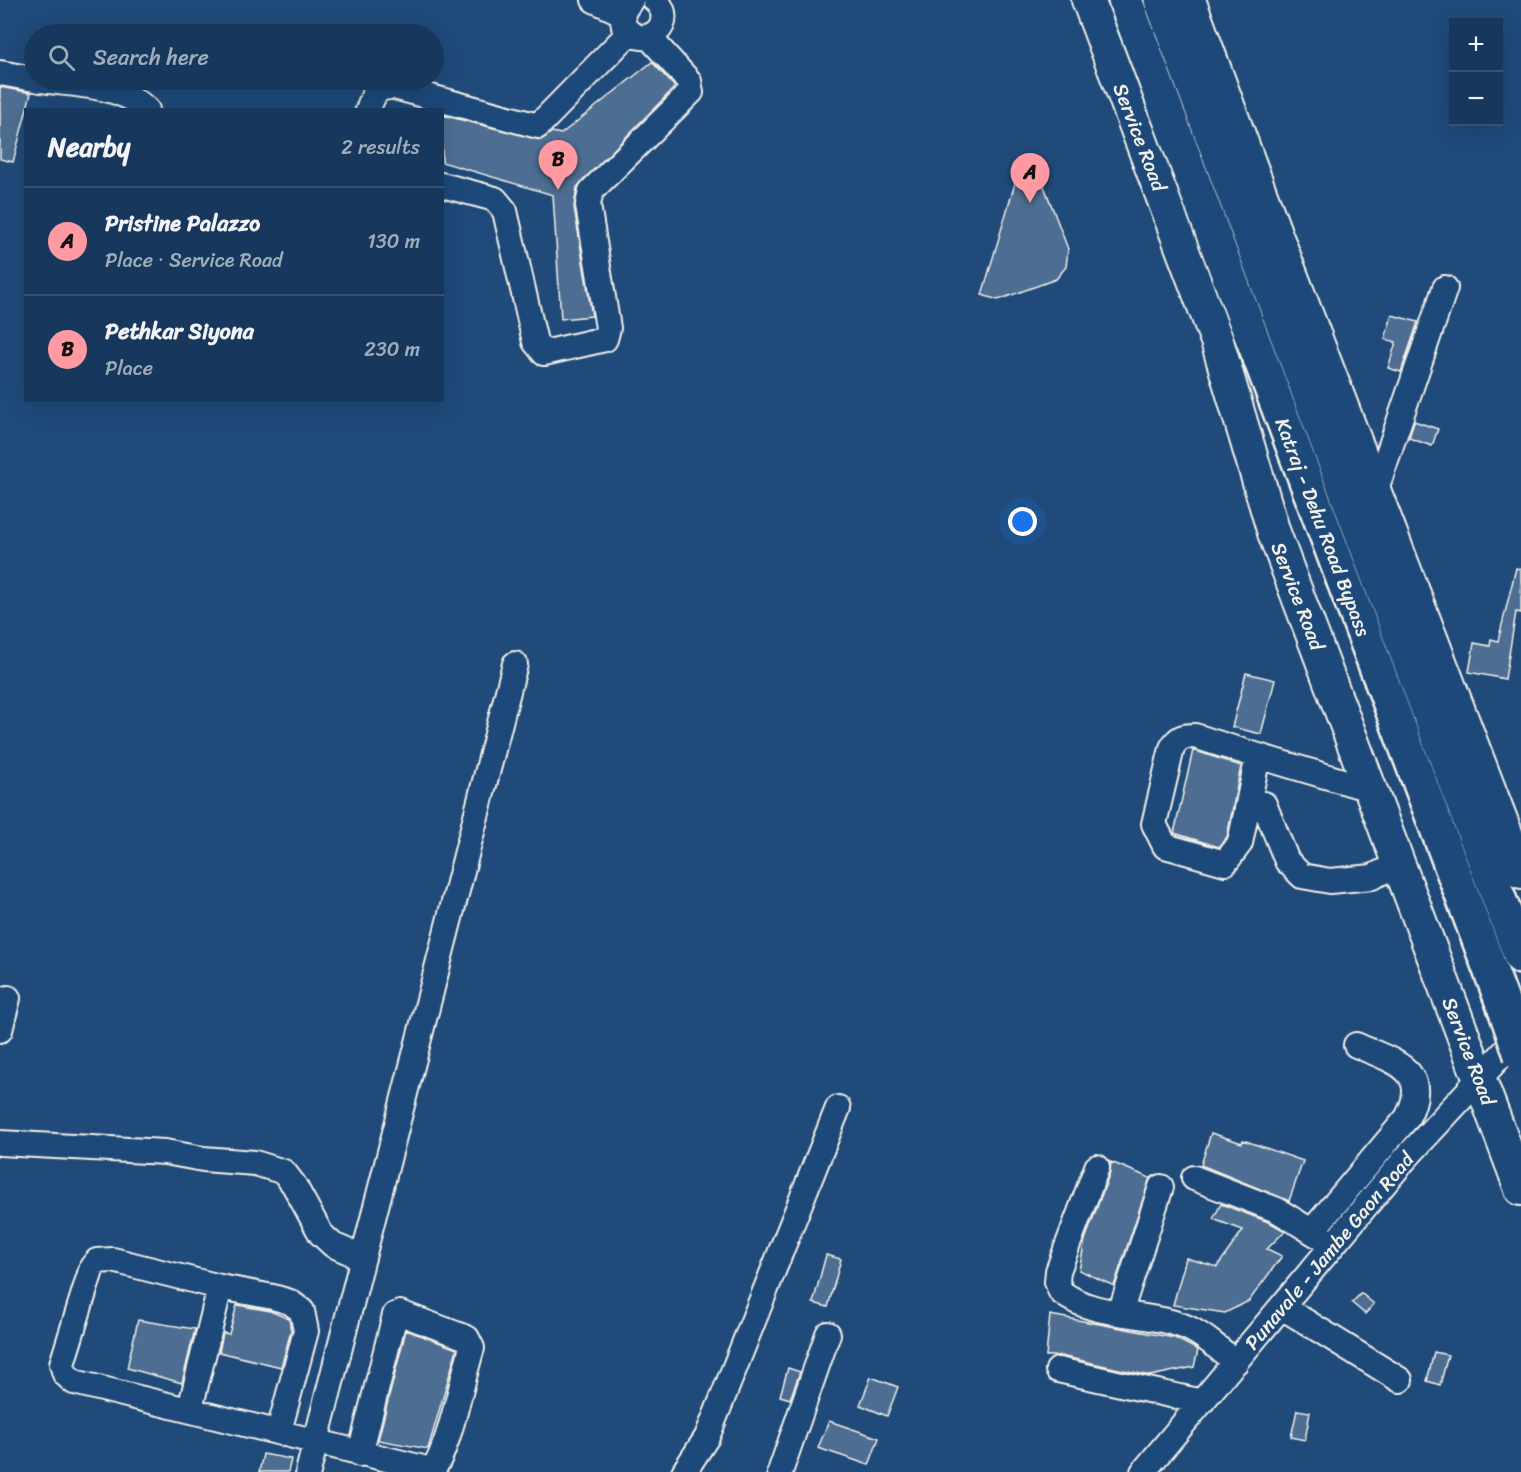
<!DOCTYPE html>
<html lang="en">
<head>
<meta charset="utf-8">
<style>
  :root { --surface:#17385c; --page:#244365; --text:#f1f3f6; --muted:#9eacbb; --line:#365272; --accent:#ff9aa2 }
  body { margin:0; font-family:Sriracha,sans-serif; background:var(--page); color:var(--text) }
  .controls { position:absolute; right:18px; top:18px; display:grid; overflow:hidden; border-radius:0px; box-shadow:0 6px 24px #0002 }
  .controls button { width:54px; height:54px; display:grid; place-items:center; padding:0; border:0; border-bottom:2px solid var(--line); background:var(--surface); color:var(--text); font:30px sans-serif }
  .you { position:absolute; left:1023px; top:522px; width:21px; height:21px; margin:-15px; border:4px solid #fff; border-radius:50%; background:#1a73e8; box-shadow:0 0 0 9px #1a73e833 }
  .badge { display:grid; place-items:center; width:39px; height:39px; border-radius:50%; background:var(--accent); color:#111; font-size:20px; font-weight:700 }
  .pin { position:absolute; translate:-50% -50px; filter:drop-shadow(0 2px 3px #0008) }
  .pin::after { content:''; position:absolute; top:32px; width:21px; height:18px; background:inherit; clip-path:polygon(0 0,100% 0,50% 100%) }
  .list { margin:0; padding:0; list-style:none }
  h2 { display:flex; justify-content:space-between; align-items:center; height:78px; margin:0; padding:0 24px; font-size:26px }
  h2 small { font-size:20px; font-weight:400; color:var(--muted) }
  .list li { display:grid; grid-template-columns:39px 1fr auto; gap:18px; align-items:center; box-sizing:border-box; height:108px; padding:0 24px; border-top:2px solid var(--line) }
  .list b { display:block; font-size:22px; white-space:nowrap }
  .list p { margin:0; font-size:20px; white-space:nowrap; color:var(--muted) }
  .list em { font-size:20px; font-style:normal; color:var(--muted) }
  .icon { flex:none; width:33px; height:33px; fill:none; stroke:currentColor; stroke-width:2; stroke-linecap:round; stroke-linejoin:round }
  .map { position:relative; flex:none; width:1521px; height:1472px; overflow:hidden }
  .search { position:absolute; background:var(--surface); box-shadow:0 6px 24px #0002; left:24px; top:24px; width:420px; height:66px; display:flex; align-items:center; gap:15px; box-sizing:border-box; padding:0 21px; border-radius:33px; color:var(--muted); font-size:22px }
  .panel { position:absolute; background:var(--surface); box-shadow:0 6px 24px #0002; left:24px; top:108px; width:420px; height:294px; border-radius:0px }
  .map>svg:first-child { display:block }
</style>
</head>
<body>
<div class="map">
<svg width="1521" height="1472" viewBox="0 0 1521 1472">
  <rect width="100%" height="100%" fill="#1f4a7a"/>
  <filter id="ink" filterUnits="userSpaceOnUse"><feTurbulence type="fractalNoise" baseFrequency=".0167" numOctaves="2"/><feDisplacementMap in="SourceGraphic" scale="12" xChannelSelector="R" yChannelSelector="G"/><feConvolveMatrix kernelMatrix="1 2 1 2 8 2 1 2 1" color-interpolation-filters="sRGB"/></filter>
  <g filter="url(#ink)">
    <path fill="#4d6e92" stroke="#f4f1e8" stroke-width="1.5" d="M652 62 675 87 577 187 574 207 592 316 561 319 553 195 442 162V115L541 140 552 132 561 134Z
      M0 87 31 93 13 162 0 159Z
      M1023 156 1033 157 1068 249 1066 267 1056 279 998 300 982 295Z
      M1392 315 1418 322 1401 372 1388 368 1396 342 1385 339Z
      M1414 421 1438 429 1432 446 1409 438Z
      M1516 568 1521 569V613L1516 612 1505 679 1469 672 1474 643 1490 646 1491 639 1498 641Z
      M1246 673 1275 680 1261 734 1232 727Z
      M1193 750 1241 766 1227 837 1219 847 1174 833Z
      M1211 1133 1242 1143 1243 1140 1303 1161 1289 1201 1201 1165Z
      M1111 1162 1150 1178 1114 1286 1079 1270 1085 1240 1110 1172Z
      M1221 1204 1271 1223 1285 1231 1267 1249 1282 1256 1249 1301 1225 1313 1173 1305 1186 1258 1217 1267 1243 1230 1213 1219Z
      M826 1255 841 1259 828 1307 813 1303Z
      M1361 1293 1374 1304 1365 1314 1352 1303Z
      M237 1305 270 1311 289 1319 291 1331 281 1367 219 1352 223 1333 229 1334Z
      M1050 1315 1175 1338 1198 1350 1194 1367 1150 1376 1061 1356H1046Z
      M138 1320 195 1329 182 1383 127 1368Z
      M406 1330 457 1349 428 1449 378 1440Z
      M1434 1352 1448 1355 1440 1385 1427 1381Z
      M788 1368 800 1372 790 1399 780 1396Z
      M871 1377 898 1387 887 1416 860 1405Z
      M1297 1410 1310 1412 1305 1440 1291 1437Z
      M829 1421 879 1438 869 1465 818 1448Z
      M263 1454 291 1459 288 1472H259Z"/>
    <g fill="none" stroke-linecap="round" stroke-linejoin="round">
      <g stroke="#f4f1e8" stroke-width="28">
        <path id="minor" d="M594 0 622 13
          M631 0 622 13 624 27C647 54 679 21 655 0
          M0 73 34 79
          M40 80C74 85 122 84 147 110
          M368 110C373 94 377 86 394 87L538 126 629 33
          M442 185 495 199 505 211 535 342 544 353 605 339 608 328 588 205 591 191 691 92 689 81 649 37
          M1375 492 1445 288
          M1258 756 1240 843 1225 863 1165 846 1154 824 1172 748C1178 737 1183 736 1195 736 1253 755 1311 772 1370 789
          M1264 804 1287 861 1302 876 1330 881 1372 877 1398 864
          M0 1030 8 998
          M0 1143 165 1152 203 1159 255 1163 284 1172 294 1185 321 1234 333 1245 363 1258
          M1097 1167 1058 1271 1057 1282 1061 1292C1098 1321 1153 1309 1194 1331 1209 1339 1222 1352 1236 1362
          M1194 1178 1277 1210 1324 1239
          M1312 1231 1407 1118C1433 1069 1392 1061 1356 1045
          M1282 1307 1400 1380
          M1120 1313 1161 1187
          M1058 1370 1202 1402
          M190 1409 220 1287
          M279 1431 306 1331 302 1311 290 1302 273 1297 220 1287 113 1260 97 1261 92 1267 62 1364 65 1374 74 1382 427 1469 434 1468C449 1447 463 1376 472 1348L467 1338 400 1313 395 1315 360 1454
          M308 1472 515 664
          M684 1472 707 1437 838 1108
          M780 1472 828 1334
          M1143 1472 1405 1159 1521 1034"/>
      </g>
      <g stroke="#f4f1e8" stroke-width="36">
        <path id="major" d="M1088 0 1217 341 1274 533 1521 1189
          M1189 0 1276 235 1521 872"/>
      </g>
      <g stroke="#f4f1e8" stroke-width="38">
        <path id="highway" d="M1125 0 1505 1009
          M1161 0 1521 957"/>
      </g>
      <use href="#minor" stroke="#1f4a7a" stroke-width="24"/>
      <use href="#major" stroke="#1f4a7a" stroke-width="32"/>
      <use href="#highway" stroke="#1f4a7a" stroke-width="33"/>
      <g stroke="#f4f1e8" stroke-width="38" stroke-linecap="butt">
        <path id="highway-bridge" d="M1505 1009 1521 1055"/>
      </g>
      <use href="#highway-bridge" stroke="#1f4a7a" stroke-width="33"/>
    </g>
  </g>
  <g text-anchor="middle" stroke-width="4.5" stroke-linejoin="round" paint-order="stroke">
    <g font-size="20" fill="#f4f1e8" stroke="#1f4a7a">
      <text transform="translate(1140 137) rotate(69)" y="7">Service Road</text>
      <text transform="translate(1323 527) rotate(69)" y="7">Katraj - Dehu Road Bypass</text>
      <text transform="translate(1298 596) rotate(69)" y="7">Service Road</text>
      <text transform="translate(1469 1051) rotate(69)" y="7">Service Road</text>
      <text transform="translate(1329 1251) rotate(-50)" y="7">Punavale - Jambe Gaon Road</text>
    </g>
  </g>
</svg>
<div class="controls">
<button>+</button>
<button>−</button>
</div>
<div class="you"></div>
<div class="pin badge" style="left:1030px;top:203px">A</div>
<div class="pin badge" style="left:558px;top:190px">B</div>
<div class="search"><svg class="icon" aria-label="search" viewBox="0 0 24 24"><circle cx="10" cy="10" r="6"/><path d="M15 15l6 6"/></svg>Search here</div>
<section class="panel">
<h2>Nearby<small>2 results</small></h2>
<ul class="list">
<li><span class="badge">A</span><div><b>Pristine Palazzo</b><p>Place · Service Road</p></div><em>130 m</em></li>
<li><span class="badge">B</span><div><b>Pethkar Siyona</b><p>Place</p></div><em>230 m</em></li>
</ul>
</section>
</div>
</body>
</html>
